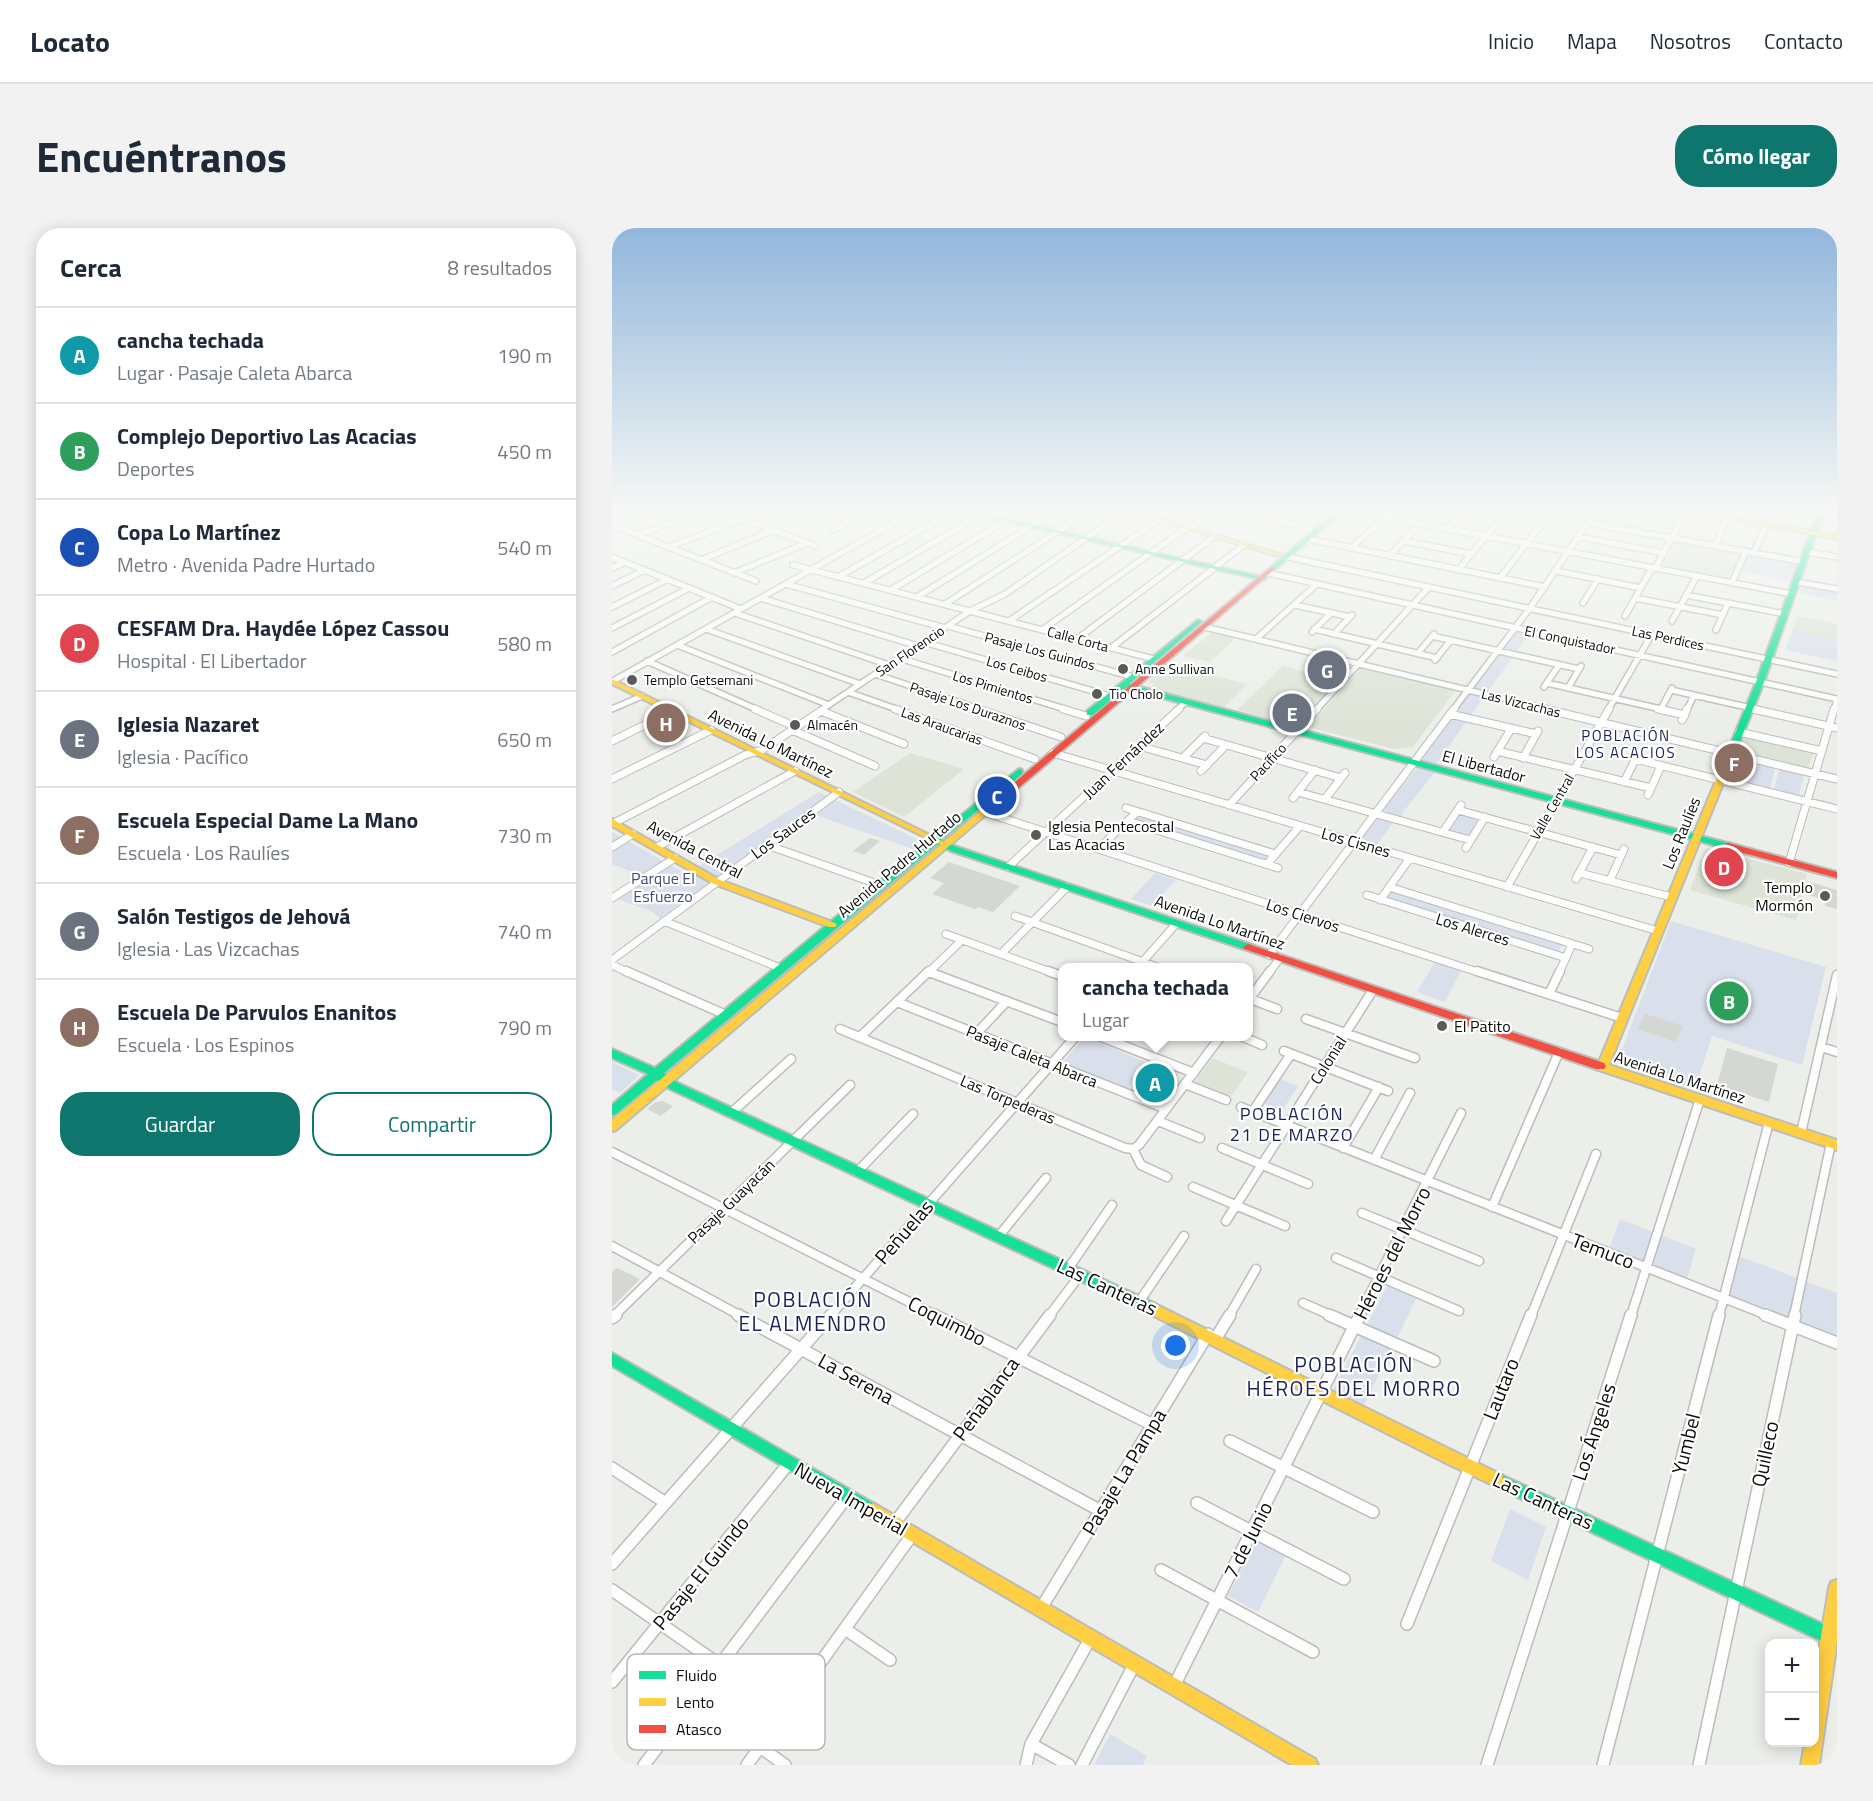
<!DOCTYPE html>
<html lang="es">
<head>
<meta charset="utf-8">
<style>
  :root { --surface:#fff; --page:#f2f2f3; --text:#1f2937; --muted:#747a83; --line:#e0e1e3; --accent:#0f766e }
  body { margin:0; font-family:"Titillium Web",sans-serif; background:var(--page); color:var(--text) }
  .controls { position:absolute; right:18px; bottom:18px; display:grid; overflow:hidden; border-radius:12px; box-shadow:0 3px 15px #0003 }
  .controls button { width:54px; height:54px; display:grid; place-items:center; padding:0; border:0; border-bottom:2px solid var(--line); background:var(--surface); color:var(--text); font:30px sans-serif }
  .you { position:absolute; left:564px; top:1118px; width:21px; height:21px; margin:-15px; border:4px solid #fff; border-radius:50%; background:#1a73e8; box-shadow:0 0 0 9px #1a73e833 }
  .badge { display:grid; place-items:center; width:39px; height:39px; border-radius:50%; background:var(--accent); color:#fff; font-size:20px; font-weight:700 }
  .pin { position:absolute; translate:-50% -50%; border:3px solid #fff; box-shadow:0 2px 6px #0006 }
  .popup { position:absolute; left:446px; top:735px; width:195px; height:78px; box-sizing:border-box; display:grid; place-content:center; border-radius:12px; background:var(--surface); filter:drop-shadow(0 2px 4px #0005); font-size:20px; white-space:nowrap; color:var(--muted) }
  .popup b { font-size:22px; color:var(--text) }
  .popup::after { content:''; position:absolute; left:50%; top:100%; margin-left:-12px; border:12px solid transparent; border-top-color:var(--surface) }
  .list { margin:0; padding:0; list-style:none }
  h2 { display:flex; justify-content:space-between; align-items:center; height:78px; margin:0; padding:0 24px; font-size:26px }
  h2 small { font-size:20px; font-weight:400; color:var(--muted) }
  .list li { display:grid; grid-template-columns:39px 1fr auto; gap:18px; align-items:center; box-sizing:border-box; height:96px; padding:0 24px; border-top:2px solid var(--line) }
  .list b { display:block; font-size:22px; white-space:nowrap }
  .list p { margin:0; font-size:20px; white-space:nowrap; color:var(--muted) }
  .list em { font-size:20px; font-style:normal; color:var(--muted) }
  .actions { display:flex; gap:12px; padding:18px 24px }
  .actions a { flex:1; padding:14px 0; border:2px solid var(--accent); border-radius:24px; text-align:center; font-size:21px; color:var(--accent) }
  .actions .main { background:var(--accent); color:#fff }
  .map { position:relative; flex:none; width:1225px; height:1537px; overflow:hidden; border-radius:24px }
  header { display:flex; align-items:center; gap:36px; box-sizing:border-box; height:84px; padding:0 30px; background:var(--surface); border-bottom:2px solid var(--line) }
  header strong { font-size:28px }
  nav { display:flex; gap:33px; margin-inline-start:auto; font-size:21px }
  .intro { display:flex; align-items:center; justify-content:space-between; box-sizing:border-box; height:144px; padding:0 36px }
  h1 { margin:0; font-size:42px }
  .button { padding:15px 27px; border-radius:24px; background:var(--accent); color:#fff; font-size:21px; font-weight:700 }
  main { display:flex; gap:36px; padding:0 36px }
  aside { flex:1; background:var(--surface); border-radius:24px; box-shadow:0 3px 15px #0003 }
  .map>svg:first-child { display:block }
</style>
</head>
<body>
<header>
<strong>Locato</strong>
<nav><a>Inicio</a><a>Mapa</a><a>Nosotros</a><a>Contacto</a></nav>
</header>
<div class="intro"><h1>Encuéntranos</h1><a class="button">Cómo llegar</a></div>
<main>
<aside>
<h2>Cerca<small>8 resultados</small></h2>
<ul class="list">
<li><span class="badge" style="background:#0f9aa8">A</span><div><b>cancha techada</b><p>Lugar · Pasaje Caleta Abarca</p></div><em>190 m</em></li>
<li><span class="badge" style="background:#2e9e5b">B</span><div><b>Complejo Deportivo Las Acacias</b><p>Deportes</p></div><em>450 m</em></li>
<li><span class="badge" style="background:#1a4fb4">C</span><div><b>Copa Lo Martínez</b><p>Metro · Avenida Padre Hurtado</p></div><em>540 m</em></li>
<li><span class="badge" style="background:#e0444e">D</span><div><b>CESFAM Dra. Haydée López Cassou</b><p>Hospital · El Libertador</p></div><em>580 m</em></li>
<li><span class="badge" style="background:#6b7280">E</span><div><b>Iglesia Nazaret</b><p>Iglesia · Pacífico</p></div><em>650 m</em></li>
<li><span class="badge" style="background:#8d6e63">F</span><div><b>Escuela Especial Dame La Mano</b><p>Escuela · Los Raulíes</p></div><em>730 m</em></li>
<li><span class="badge" style="background:#6b7280">G</span><div><b>Salón Testigos de Jehová</b><p>Iglesia · Las Vizcachas</p></div><em>740 m</em></li>
<li><span class="badge" style="background:#8d6e63">H</span><div><b>Escuela De Parvulos Enanitos</b><p>Escuela · Los Espinos</p></div><em>790 m</em></li>
</ul>
<div class="actions"><a class="main">Guardar</a><a>Compartir</a></div>
</aside>
<div class="map">
<svg width="1225" height="1537" viewBox="0 0 1225 1537">
  <rect width="100%" height="100%" fill="#ecefe9"/>
  <path fill="#dde4d7" d="M1065 312 1131 324 1118 352 1049 339Z
    M1185 388 1225 396V412L1180 403Z
    M604 404 625 409 598 434 571 428 599 405Z
    M555 436 635 456 612 479 539 460 543 456 536 454Z
    M671 438 727 452 682 498 625 482Z
    M749 440 844 462 801 519 782 521 696 499Z
    M1133 507 1202 523 1196 541 1125 524Z
    M298 525 352 541 292 589 241 564Z
    M1094 620 1195 646 1184 692 1078 662Z
    M600 830 636 844 619 869 582 855Z"/>
  <path fill="#dadfec" d="M1136 325 1186 334 1179 353 1128 343Z
    M1189 357 1225 364V373L1187 365Z
    M904 403 917 406 824 536 808 532Z
    M1180 403 1225 412V433L1173 422Z
    M1127 529 1164 537 1158 561 1120 553Z
    M806 539 823 544 791 584 790 589 786 590 768 585Z
    M1167 541 1192 547 1187 568 1162 562Z
    M207 564 309 613 301 621 195 584 48 690 39 683 5 671 29 654 25 646 0 636V604L74 646Z
    M847 586 867 592 857 610 836 604Z
    M525 588H528L657 627 653 634 520 593Z
    M766 590 781 595 765 616 750 611Z
    M543 645 564 652 540 678 519 671Z
    M780 663 951 715 946 725 773 671Z
    M1059 693 1214 739 1190 837 1100 808 1083 861 1005 835Z
    M823 734 849 743 833 774 805 764Z
    M473 809 536 835 514 862 450 835Z
    M0 834 27 847 8 865 0 861Z
    M665 850 686 858 670 883 649 874Z
    M1008 991 1084 1021 1075 1050 998 1019Z
    M1127 1028 1225 1065V1112L1116 1070Z
    M775 1058 804 1071 752 1177 721 1162Z
    M898 1281 934 1299 916 1352 879 1333Z
    M645 1312 674 1327 646 1384 616 1368Z
    M498 1506 535 1528 531 1537H482Z"/>
  <path fill="#d4d7d2" d="M677 477 693 481 682 493 666 488Z
    M258 610 268 613 252 627 241 623Z
    M337 634 408 658 381 684 366 679 363 681 320 666 332 655 318 650Z
    M1199 654 1225 662V681L1213 678 1214 672 1196 667Z
    M1033 786 1071 798 1064 814 1026 801Z
    M1115 820 1166 836 1157 874 1105 857Z
    M542 836 566 846 546 871 522 861Z
    M51 873 61 878 49 888 35 881 44 874Z
    M5 1040 28 1051 0 1079V1044Z"/>
  <g fill="none" stroke-linecap="round" stroke-linejoin="round">
    <g stroke="#babdb9" stroke-width="8">
      <path id="street-far3" d="M106 281 203 318
        M618 281 698 301
        M731 281 1180 366
        M762 281 779 284
        M819 281 849 287
        M878 281 894 284
        M946 281 965 285
        M959 281 1024 293
        M173 285 182 281
        M202 291 221 281
        M0 293 33 281
        M1137 294 1143 281
        M976 295 1192 334
        M1022 296 1031 281
        M0 297 144 353
        M836 301 854 281
        M221 302 260 281
        M26 307 94 281
        M967 309 1052 325
        M696 311 933 359
        M792 313 859 326
        M1103 318 1115 290
        M57 319 131 291
        M739 320 782 281
        M1196 324 1225 329
        M1142 325 1154 297
        M777 328 808 296
        M0 329 129 381
        M676 329 1225 446
        M89 332 162 302
        M181 337 542 431
        M0 340 13 334
        M1043 341 1075 281
        M846 342 897 281
        M944 343 1029 360
        M122 345 195 315
        M656 345 1225 471
        M226 349 345 281
        M888 350 941 281
        M1185 354 1225 361
        M252 355 379 281
        M1120 355 1134 323
        M174 356 333 400
        M0 358 33 342
        M279 362 413 281
        M1074 367 1173 386
        M305 369 447 281
        M149 370 306 418
        M1023 370 1111 387
        M971 375 986 351
        M333 376 481 281
        M683 377 738 389
        M0 379 56 351
        M123 385 277 437
        M1013 388 1040 340
        M397 393 547 292
        M1060 393 1085 348
        M336 398 521 449
        M593 399 939 482
        M0 400 77 360
        M94 401 248 456
        M702 401 825 430
        M430 402 570 303 613 281
        M1104 402 1116 375
        M700 404 719 385
        M722 406 740 387
        M820 408 967 441
        M465 411 603 308
        M644 411 705 356
        M312 414 498 468
        M65 417 217 477
        M499 420 632 317
        M0 424 100 369
        M806 425 822 406
        M287 430 456 482
        M823 432 839 412
        M35 433 146 482
        M263 446 370 482
        M1 453 307 281
        M935 455 1053 482
        M932 459 947 437
        M956 460 969 438
        M1059 462 1148 482
        M236 464 287 482
        M0 481 30 468
        M1049 481 1060 460
        M209 482 358 383 393 366 515 282
        M565 482 574 474
        M704 482 817 359
        M841 482 918 380 982 285
        M996 482 1040 406
        M1075 482 1082 467
        M1222 482 1225 472"/>
    </g>
    <g stroke="#babdb9" stroke-width="9">
      <path id="street-far2" d="M143 481 184 499
        M283 481 423 531
        M366 481 449 509
        M451 481 474 488
        M933 481 1225 551
        M1046 481 1073 487
        M1141 481 1225 500
        M209 483 292 516
        M838 486 924 506
        M1070 492 1075 481
        M180 502 263 538
        M1127 504 1210 523
        M591 510 729 550
        M0 513 61 483
        M527 518 595 537
        M885 523 1039 560
        M441 525 1046 703
        M882 529 899 501
        M571 530 593 508
        M911 530 926 503
        M1023 531 1225 581
        M589 543 614 517
        M0 551 99 502
        M1012 554 1026 526
        M686 564 858 612
        M1036 567 1049 538
        M681 570 703 542
        M713 571 733 545
        M617 577 705 481
        M514 580 663 626
        M846 582 1009 627
        M372 584 869 745
        M516 593 666 640
        M2 595 133 527 150 522 212 481
        M831 604 849 577
        M155 617 268 657
        M0 619 21 606
        M45 619 183 543
        M854 620 873 589
        M486 621 525 584
        M1177 635 1222 481
        M655 636 688 598
        M396 639 567 481
        M968 645 1059 669
        M964 651 981 619
        M998 652 1012 621
        M777 659 977 721
        M895 659 997 481
        M755 667 954 730
        M0 670 63 630
        M768 672 798 630
        M403 688 548 740
        M52 693 168 740
        M334 706 441 745
        M389 726 455 659
        M657 727 842 481
        M0 732 227 564
        M0 737 17 745
        M525 740 564 696
        M316 745 350 712
        M657 745 668 730
        M947 745 960 716"/>
    </g>
    <g stroke="#babdb9" stroke-width="11">
      <path id="street-far1" d="M14 743 114 787
        M436 743 450 748
        M865 743 1010 790
        M317 744 450 794
        M937 766 948 743
        M636 770 665 781
        M636 773 658 743
        M285 774 554 881
        M694 791 803 830
        M228 801 513 920 521 921
        M364 806 395 773
        M487 808 582 845
        M629 808 650 817
        M248 809 317 743
        M1209 819 1225 824
        M672 823 776 863
        M573 856 614 872
        M629 879 1157 1088
        M641 883 679 826
        M119 885 179 831
        M546 893 588 910
        M1189 905 1225 747
        M610 920 696 956
        M731 920 767 859
        M521 921 527 917 609 808
        M521 921 529 937 555 949
        M0 924 325 1088
        M762 932 798 865
        M246 943 301 886
        M581 959 673 998
        M880 979 947 824
        M750 985 867 1033
        M614 993 761 762
        M386 1009 434 950
        M0 1018 129 1088
        M724 1030 847 1083
        M456 1041 500 977
        M527 1074 572 1008
        M691 1075 720 1088
        M2 1088 238 857
        M218 1088 464 808
        M437 1088 468 1047
        M617 1088 644 1041
        M747 1088 849 885
        M919 1088 984 926
        M1019 1088 1088 871
        M1107 1088 1157 894
        M1182 1088 1219 915"/>
    </g>
    <g stroke="#babdb9" stroke-width="14">
      <path id="street" d="M126 1087 489 1283
        M322 1087 541 1197
        M717 1087 822 1133
        M1153 1087 1225 1115
        M0 1090 4 1087
        M604 1110 618 1087
        M618 1213 761 1284
        M0 1240 54 1275
        M585 1275 732 1351
        M282 1296 438 1087
        M0 1336 219 1087
        M549 1342 701 1424
        M0 1362 108 1437
        M428 1382 596 1106
        M795 1396 919 1087
        M233 1401 278 1432
        M0 1454 177 1235
        M562 1458 748 1087
        M419 1516 457 1537
        M148 1519 173 1537
        M32 1537 235 1269
        M135 1537 300 1307
        M414 1537 419 1516 478 1411
        M470 1537 522 1437
        M875 1537 1019 1087
        M991 1537 1107 1087
        M1087 1537 1183 1087"/>
    </g>
    <g stroke="#babdb9" stroke-width="4">
      <path id="fast" d="M340 281H352L654 350 651 352Z
        M727 281H734L663 341H659V339Z
        M1207 281H1213L1152 454 1118 538 1117 540H1111L1110 538 1144 454Z
        M586 392 590 394 588 395 517 456 1119 616 1121 618 1116 621 1113 620 513 460 481 487H475V483Z
        M407 541 410 542V546L329 612 345 619 640 717 641 719 640 721H632L339 623 325 616 52 845 66 855 544 1076 546 1080 544 1084 539 1086 58 861 45 852 4 886 0 887V877L36 846 0 830V821L43 840 265 655Z
        M0 1125 266 1278 269 1283 266 1288 261 1291 256 1288 0 1138Z
        M885 1245 1224 1402V1414L1218 1416 1212 1414 880 1257 878 1252 880 1247Z"/>
    </g>
    <g stroke="#babdb9" stroke-width="4">
      <path id="slow" d="M509 281H519L670 327 665 328Z
        M1059 281H1074L1225 307V311Z
        M0 451 332 614 378 575 381 574 385 577 4 902 0 903V892L329 617 0 456Z
        M1114 535 1118 538 997 837 1225 912V922L984 841 982 838 987 834 1110 538Z
        M0 591 108 652 223 695 225 697 223 699H217L102 656 0 598Z
        M539 1074 890 1247 892 1252 890 1257 885 1259 836 1236 534 1084 532 1080 534 1076Z
        M261 1275 703 1531 706 1537H680L256 1288 253 1283 256 1278Z
        M1225 1352V1413L1207 1537H1189L1193 1514H1202V1451L1217 1360 1219 1354Z"/>
    </g>
    <g stroke="#babdb9" stroke-width="4">
      <path id="jam" d="M659 339 664 340 384 579H378V575Z
        M1116 615 1225 644V650L1113 620 1111 618Z
        M636 716 992 835 994 838 992 841H984L632 721 631 719Z"/>
    </g>
    <use href="#street-far3" stroke="#fcfdfc" stroke-width="5"/>
    <use href="#street-far2" stroke="#fcfdfc" stroke-width="7"/>
    <use href="#street-far1" stroke="#fcfdfc" stroke-width="8"/>
    <use href="#street" stroke="#fcfdfc" stroke-width="11"/>
    <use href="#fast" fill="#16e098" fill-rule="evenodd"/>
    <use href="#slow" fill="#ffcf43" fill-rule="evenodd"/>
    <use href="#jam" fill="#f24e42" fill-rule="evenodd"/>
  </g>
  <linearGradient id="sky" x2="0" y2="1"><stop stop-color="#92b6dc"/><stop offset="0.57" stop-color="#f6f8f5"/><stop offset="1" stop-color="#f6f8f5" stop-opacity="0"/></linearGradient>
  <rect width="1225" height="496" fill="url(#sky)"/>
  <g fill="#595b57" stroke="#fff" stroke-width="2">
    <circle cx="511" cy="441" r="6"/>
    <circle cx="20" cy="452" r="6"/>
    <circle cx="485" cy="466" r="6"/>
    <circle cx="183" cy="497" r="6"/>
    <circle cx="424" cy="607" r="6"/>
    <circle cx="1213" cy="668" r="6"/>
    <circle cx="830" cy="798" r="6"/>
  </g>
  <g text-anchor="middle" stroke-width="4.5" stroke-linejoin="round" paint-order="stroke">
    <g font-size="14" fill="#0a0c09" stroke="#fff">
      <text transform="translate(1056 410) rotate(12)" y="5">Las Perdices</text>
      <text transform="translate(466 411) rotate(15)" y="5">Calle Corta</text>
      <text transform="translate(958 412) rotate(12)" y="5">El Conquistador</text>
      <text transform="translate(298 423) rotate(-34)" y="5">San Florencio</text>
      <text transform="translate(428 423) rotate(15)" y="5">Pasaje Los Guindos</text>
      <text transform="translate(405 441) rotate(16)" y="5">Los Ceibos</text>
      <text transform="translate(381 459) rotate(17)" y="5">Los Pimientos</text>
      <text transform="translate(909 475) rotate(14)" y="5">Las Vizcachas</text>
      <text transform="translate(356 478) rotate(19)" y="5">Pasaje Los Duraznos</text>
      <text transform="translate(330 498) rotate(20)" y="5">Las Araucarias</text>
      <text transform="translate(656 534) rotate(-47)" y="5">Pacífico</text>
      <text transform="translate(940 579) rotate(-60)" y="5">Valle Central</text>
    </g>
    <g font-size="14" fill="#0a0c09" stroke="#fff" text-anchor="start">
      <text x="523" y="446">Anne Sullivan</text>
      <text x="32" y="457">Templo Getsemani</text>
      <text x="497" y="471">Tio Cholo</text>
      <text x="195" y="502">Almacén</text>
    </g>
    <g font-size="15" letter-spacing="1.5" fill="#1c2159" stroke="#fff">
      <text x="1014" y="513">POBLACIÓN<tspan x="1014" dy="17">LOS ACACIOS</tspan></text>
    </g>
    <g font-size="16" fill="#0a0c09" stroke="#fff">
      <text transform="translate(159 515) rotate(26)" y="6">Avenida Lo Martínez</text>
      <text transform="translate(511 532) rotate(-43)" y="6">Juan Fernández</text>
      <text transform="translate(872 538) rotate(15)" y="6">El Libertador</text>
      <text transform="translate(171 605) rotate(-36)" y="6">Los Sauces</text>
      <text transform="translate(1069 605) rotate(-68)" y="6">Los Raulíes</text>
      <text transform="translate(744 614) rotate(16)" y="6">Los Cisnes</text>
      <text transform="translate(83 621) rotate(28)" y="6">Avenida Central</text>
      <text transform="translate(287 636) rotate(-40)" y="6">Avenida Padre Hurtado</text>
      <text transform="translate(691 687) rotate(18)" y="6">Los Ciervos</text>
      <text transform="translate(608 694) rotate(19)" y="6">Avenida Lo Martínez</text>
      <text transform="translate(861 701) rotate(17)" y="6">Los Alerces</text>
      <text transform="translate(420 828) rotate(22)" y="6">Pasaje Caleta Abarca</text>
      <text transform="translate(716 832) rotate(-58)" y="6">Colonial</text>
      <text transform="translate(1068 849) rotate(18)" y="6">Avenida Lo Martínez</text>
      <text transform="translate(396 871) rotate(23)" y="6">Las Torpederas</text>
      <text transform="translate(119 973) rotate(-44)" y="6">Pasaje Guayacán</text>
    </g>
    <g font-size="16" fill="#0a0c09" stroke="#fff" text-anchor="start">
      <text x="436" y="604">Iglesia Pentecostal<tspan x="436" dy="18">Las Acacias</tspan></text>
      <text x="1201" y="665" text-anchor="end">Templo<tspan x="1201" dy="18">Mormón</tspan></text>
      <text x="842" y="804">El Patito</text>
    </g>
    <g font-size="16" fill="#434c76" stroke="#fff">
      <text x="51" y="656">Parque El<tspan x="51" dy="18">Esfuerzo</tspan></text>
    </g>
    <g font-size="18" letter-spacing="1.5" fill="#1c2159" stroke="#fff">
      <text x="680" y="892">POBLACIÓN<tspan x="680" dy="21">21 DE MARZO</tspan></text>
    </g>
    <g font-size="20" fill="#0a0c09" stroke="#fff">
      <text transform="translate(292 1004) rotate(-49)" y="7">Peñuelas</text>
      <text transform="translate(991 1023) rotate(21)" y="7">Temuco</text>
      <text transform="translate(780 1025) rotate(-63)" y="7">Héroes del Morro</text>
      <text transform="translate(495 1059) rotate(25)" y="7">Las Canteras</text>
      <text transform="translate(335 1093) rotate(27)" y="7">Coquimbo</text>
      <text transform="translate(244 1151) rotate(29)" y="7">La Serena</text>
      <text transform="translate(889 1161) rotate(-68)" y="7">Lautaro</text>
      <text transform="translate(374 1171) rotate(-54)" y="7">Peñablanca</text>
      <text transform="translate(982 1204) rotate(-72)" y="7">Los Ángeles</text>
      <text transform="translate(1074 1216) rotate(-76)" y="7">Yumbel</text>
      <text transform="translate(1153 1226) rotate(-78)" y="7">Quilleco</text>
      <text transform="translate(512 1244) rotate(-59)" y="7">Pasaje La Pampa</text>
      <text transform="translate(239 1271) rotate(30)" y="7">Nueva Imperial</text>
      <text transform="translate(931 1273) rotate(25)" y="7">Las Canteras</text>
      <text transform="translate(636 1312) rotate(-63)" y="7">7 de Junio</text>
      <text transform="translate(89 1345) rotate(-51)" y="7">Pasaje El Guindo</text>
    </g>
    <g font-size="21" letter-spacing="1.5" fill="#1c2159" stroke="#fff">
      <text x="201" y="1079">POBLACIÓN<tspan x="201" dy="24">EL ALMENDRO</tspan></text>
      <text x="742" y="1144">POBLACIÓN<tspan x="742" dy="24">HÉROES DEL MORRO</tspan></text>
    </g>
  </g>
  <rect x="15" y="1426" width="198" height="96" rx="9" fill="#fff" stroke="#b6b6b5" stroke-width="1.5"/>
  <rect x="27" y="1443" width="27" height="8" fill="#16e098"/>
  <rect x="27" y="1470" width="27" height="8" fill="#ffcf43"/>
  <rect x="27" y="1497" width="27" height="8" fill="#f24e42"/>
  <g font-size="16" fill="#0a0c09">
    <text x="64" y="1453">Fluido</text>
    <text x="64" y="1480">Lento</text>
    <text x="64" y="1507">Atasco</text>
  </g>
</svg>
<div class="controls">
<button>+</button>
<button>−</button>
</div>
<div class="you"></div>
<div class="pin badge" style="left:543px;top:855px;background:#0f9aa8">A</div>
<div class="popup"><b>cancha techada</b>Lugar</div>
<div class="pin badge" style="left:1117px;top:773px;background:#2e9e5b">B</div>
<div class="pin badge" style="left:385px;top:568px;background:#1a4fb4">C</div>
<div class="pin badge" style="left:1112px;top:639px;background:#e0444e">D</div>
<div class="pin badge" style="left:680px;top:485px;background:#6b7280">E</div>
<div class="pin badge" style="left:1122px;top:535px;background:#8d6e63">F</div>
<div class="pin badge" style="left:715px;top:442px;background:#6b7280">G</div>
<div class="pin badge" style="left:54px;top:495px;background:#8d6e63">H</div>
</div>
</main>
</body>
</html>
